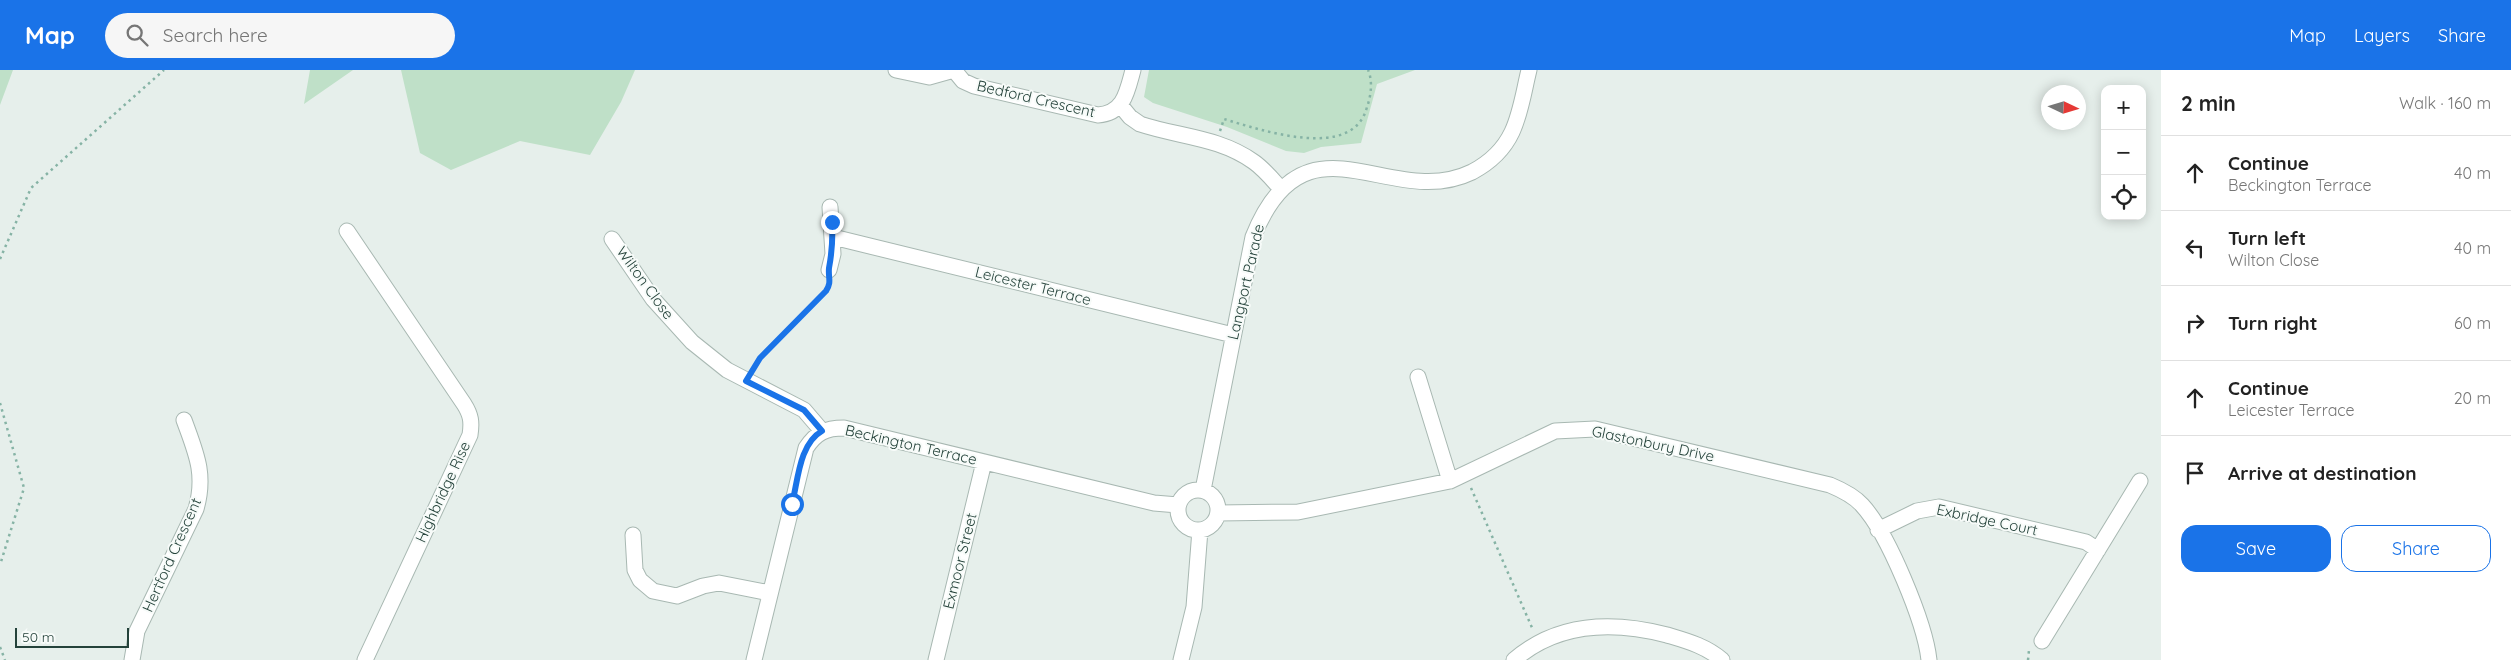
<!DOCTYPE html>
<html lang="en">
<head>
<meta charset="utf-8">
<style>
  :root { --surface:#fff; --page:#f6f6f6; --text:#222; --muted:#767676; --line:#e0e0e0; --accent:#1a73e8 }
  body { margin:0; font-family:Quicksand,sans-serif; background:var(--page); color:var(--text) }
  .controls { position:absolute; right:15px; top:15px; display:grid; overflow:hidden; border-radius:10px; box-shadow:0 2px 12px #0003 }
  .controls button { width:45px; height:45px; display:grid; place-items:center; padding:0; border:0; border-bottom:1px solid var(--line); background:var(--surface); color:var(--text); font:25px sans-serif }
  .compass { position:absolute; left:2041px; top:15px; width:45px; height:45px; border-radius:50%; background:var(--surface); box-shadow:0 2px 12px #0003; rotate:94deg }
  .scale { position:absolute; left:15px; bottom:12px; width:114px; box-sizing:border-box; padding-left:5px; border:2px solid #24423a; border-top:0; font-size:14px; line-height:18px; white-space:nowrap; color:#24423a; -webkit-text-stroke:4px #f7fbf9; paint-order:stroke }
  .stop { position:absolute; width:15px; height:15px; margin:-11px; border:4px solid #1a73e8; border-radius:50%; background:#fff }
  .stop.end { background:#1a73e8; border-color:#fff; box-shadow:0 1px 5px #0008 }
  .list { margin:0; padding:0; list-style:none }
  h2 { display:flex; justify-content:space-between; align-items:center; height:65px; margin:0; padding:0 20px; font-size:21px }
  h2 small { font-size:16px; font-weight:400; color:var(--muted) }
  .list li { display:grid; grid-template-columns:32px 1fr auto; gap:15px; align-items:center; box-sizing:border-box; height:75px; padding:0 20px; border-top:1px solid var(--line) }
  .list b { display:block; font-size:19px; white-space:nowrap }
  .list p { margin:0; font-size:16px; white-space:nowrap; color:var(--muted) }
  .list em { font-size:16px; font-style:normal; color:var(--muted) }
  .actions { display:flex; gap:10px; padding:15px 20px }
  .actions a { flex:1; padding:11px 0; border:1px solid var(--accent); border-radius:15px; text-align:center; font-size:18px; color:var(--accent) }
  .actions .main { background:var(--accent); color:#fff }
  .icon { flex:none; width:28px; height:28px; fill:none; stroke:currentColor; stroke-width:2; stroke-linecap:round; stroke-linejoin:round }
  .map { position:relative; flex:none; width:2161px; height:590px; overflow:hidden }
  header { display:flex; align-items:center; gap:30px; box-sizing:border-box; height:70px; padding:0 25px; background:var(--accent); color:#fff }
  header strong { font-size:24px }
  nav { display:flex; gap:28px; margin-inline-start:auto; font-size:18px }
  .search { width:350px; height:45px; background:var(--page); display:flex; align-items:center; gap:12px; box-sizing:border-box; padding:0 18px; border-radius:28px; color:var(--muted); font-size:19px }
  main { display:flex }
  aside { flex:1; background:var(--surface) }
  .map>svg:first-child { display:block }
</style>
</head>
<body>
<header>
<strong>Map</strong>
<div class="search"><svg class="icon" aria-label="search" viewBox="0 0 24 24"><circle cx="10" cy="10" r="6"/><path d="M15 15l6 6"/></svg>Search here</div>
<nav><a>Map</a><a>Layers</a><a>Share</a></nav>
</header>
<main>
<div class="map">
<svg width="2161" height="590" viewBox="0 0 2161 590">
  <rect width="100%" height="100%" fill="#e6efeb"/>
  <path fill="#bfe0c8" d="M0 0H13L0 35Z
    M310 0H353L304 34Z
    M401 0H635L621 32 590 85 520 71 451 100 420 83Z
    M1149 0H1415L1377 14 1361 73 1321 77 1304 83 1286 81 1227 57 1153 33 1144 27Z"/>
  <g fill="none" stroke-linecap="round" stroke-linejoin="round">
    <g stroke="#a8b8b2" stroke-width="17">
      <path id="minor" d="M896 0 929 7 954 0 963 11 974 16 1098 45C1124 43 1127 22 1133 0
        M1121 36 1130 47 1140 54C1179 67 1219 67 1254 92 1264 99 1273 110 1281 119
        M347 161 464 334C471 345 472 352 470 365L365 590
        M833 167 1233 265
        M612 169 653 229 692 272 727 300 804 340 822 361
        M829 200 833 184 830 137
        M1418 307 1450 411
        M1178 440a20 20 0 1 1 40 0a20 20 0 1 1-40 0Z
        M1203 420 1253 167C1306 35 1390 142 1472 102 1489 93 1504 79 1512 62 1521 43 1524 20 1529 0
        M1218 443 1298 442 1450 411 1555 361 1595 359 1830 415C1842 420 1854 426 1862 435 1888 463 1925 553 1929 590
        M1878 460 1917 441 1939 437 2086 472 2098 480
        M633 465 635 500 640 510 653 521 677 526 703 516 719 513 770 523
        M2042 571 2140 411
        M132 590 137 561 196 439C206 404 196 383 184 350
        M754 590 806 378C816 363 825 358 844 358L1154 433 1178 435
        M936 590 984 392
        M1181 590 1194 537 1200 460
        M1514 590C1558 552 1613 551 1667 565 1687 571 1706 576 1722 590"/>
    </g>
    <path stroke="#86b3a5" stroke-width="2.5" stroke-dasharray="2.5 4" stroke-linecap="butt" d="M1220 61 1224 49C1261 60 1353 92 1367 37 1371 26 1373 11 1368 0
      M0 189 31 118 164 0
      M753 298 760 288 826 221 830 214
      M0 333 24 418 0 495
      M1471 418 1533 560
      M0 577 5 590
      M2028 590 2029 580"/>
    <use href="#minor" stroke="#fff" stroke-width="15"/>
  </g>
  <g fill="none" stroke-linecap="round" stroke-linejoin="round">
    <path stroke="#1a73e8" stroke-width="6" d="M792 434C798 411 799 374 822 361L804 340 746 311 760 288 826 221C832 212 828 208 829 198 832 182 833 169 832 152"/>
  </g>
  <g text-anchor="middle" stroke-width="4" stroke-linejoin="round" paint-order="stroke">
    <g font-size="15" fill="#24423a" stroke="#f7fbf9">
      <text transform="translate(1036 29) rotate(13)" y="5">Bedford Crescent</text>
      <text transform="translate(1246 212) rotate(-77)" y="5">Langport Parade</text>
      <text transform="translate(645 213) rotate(54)" y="5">Wilton Close</text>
      <text transform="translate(1033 216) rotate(14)" y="5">Leicester Terrace</text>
      <text transform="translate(1653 374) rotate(12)" y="5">Glastonbury Drive</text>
      <text transform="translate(911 375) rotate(13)" y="5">Beckington Terrace</text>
      <text transform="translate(443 422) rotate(-65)" y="5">Highbridge Rise</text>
      <text transform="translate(1987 450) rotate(12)" y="5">Exbridge Court</text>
      <text transform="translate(172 485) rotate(-66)" y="5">Hertford Crescent</text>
      <text transform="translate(960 491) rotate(-76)" y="5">Exmoor Street</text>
    </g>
  </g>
</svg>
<div class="controls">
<button>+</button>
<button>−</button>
<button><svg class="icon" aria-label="locate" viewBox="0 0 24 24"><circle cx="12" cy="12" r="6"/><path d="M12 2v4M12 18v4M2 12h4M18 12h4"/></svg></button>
</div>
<svg class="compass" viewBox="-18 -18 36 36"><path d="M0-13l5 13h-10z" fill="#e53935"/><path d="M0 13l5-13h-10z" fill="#767676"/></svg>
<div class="scale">50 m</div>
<div class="stop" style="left:792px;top:434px"></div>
<div class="stop end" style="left:832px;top:152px"></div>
</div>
<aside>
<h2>2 min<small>Walk · 160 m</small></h2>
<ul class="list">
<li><svg class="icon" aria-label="ahead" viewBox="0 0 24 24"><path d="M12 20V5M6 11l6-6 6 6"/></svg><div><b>Continue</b><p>Beckington Terrace</p></div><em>40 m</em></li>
<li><svg class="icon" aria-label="left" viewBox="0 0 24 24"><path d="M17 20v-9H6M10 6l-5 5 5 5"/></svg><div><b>Turn left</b><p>Wilton Close</p></div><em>40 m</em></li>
<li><svg class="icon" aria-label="right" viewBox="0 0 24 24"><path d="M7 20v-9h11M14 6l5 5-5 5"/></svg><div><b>Turn right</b></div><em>60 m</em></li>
<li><svg class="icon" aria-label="ahead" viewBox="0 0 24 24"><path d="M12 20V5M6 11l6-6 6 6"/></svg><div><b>Continue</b><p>Leicester Terrace</p></div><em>20 m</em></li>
<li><svg class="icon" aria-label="arrive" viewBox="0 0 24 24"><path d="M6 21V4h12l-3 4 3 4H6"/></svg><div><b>Arrive at destination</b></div></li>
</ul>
<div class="actions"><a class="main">Save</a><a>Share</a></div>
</aside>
</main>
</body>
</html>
